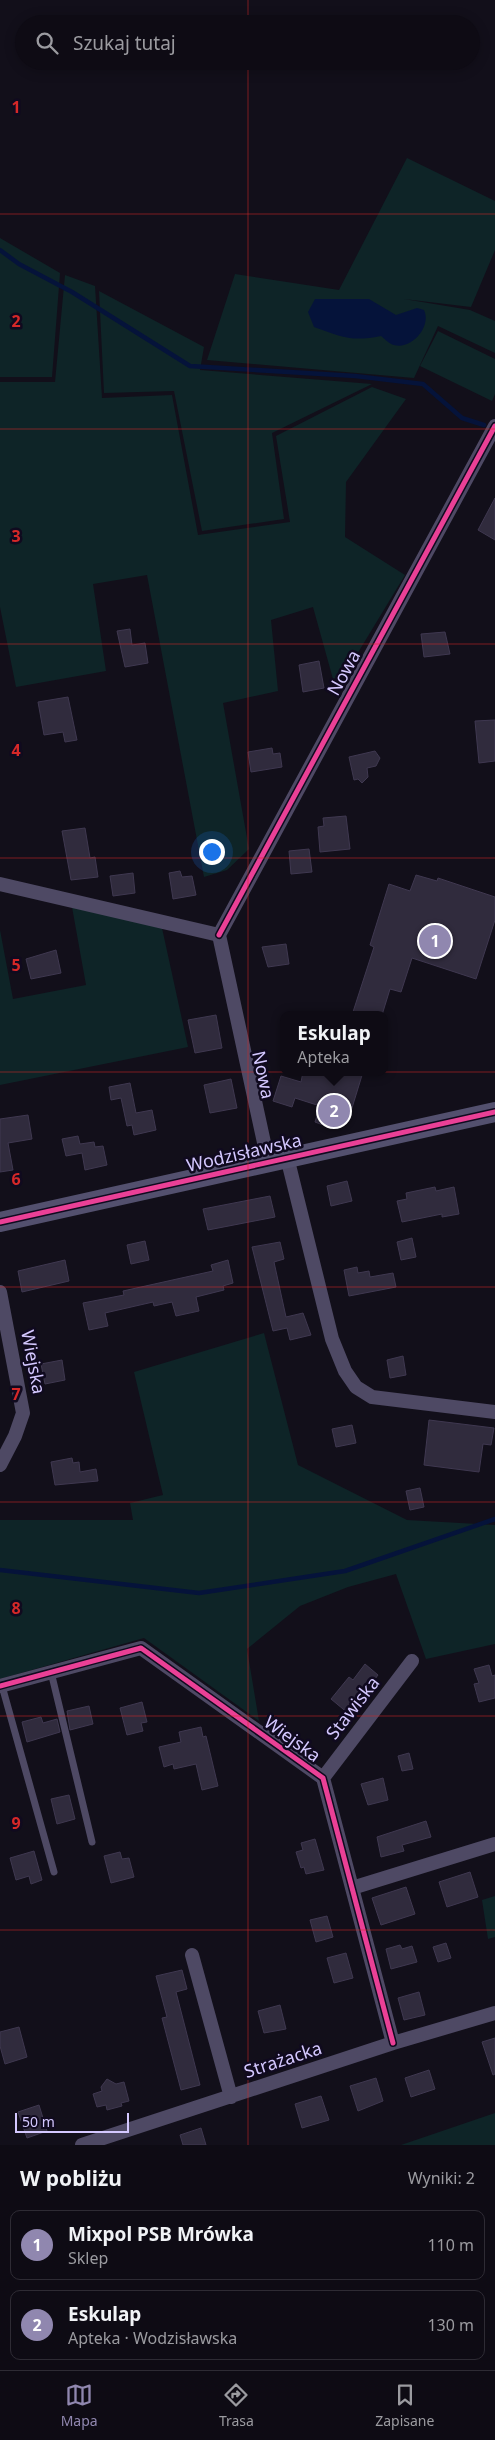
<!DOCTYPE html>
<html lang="pl">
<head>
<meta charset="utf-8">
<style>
  :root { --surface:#0e0b14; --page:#17141d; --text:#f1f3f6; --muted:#9b9ba0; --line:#2e2b34; --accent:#9087af }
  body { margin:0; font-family:"Noto Sans",sans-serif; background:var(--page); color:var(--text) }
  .scale { position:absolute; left:15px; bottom:12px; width:114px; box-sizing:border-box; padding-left:5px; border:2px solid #d4c8ff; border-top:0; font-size:14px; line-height:18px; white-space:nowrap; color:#d4c8ff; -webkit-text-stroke:4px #100a1f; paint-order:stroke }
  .you { position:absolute; left:211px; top:851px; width:18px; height:18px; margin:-12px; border:4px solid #fff; border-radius:50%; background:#1a73e8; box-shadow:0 0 0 8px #1a73e833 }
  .badge { display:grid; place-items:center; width:32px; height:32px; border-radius:50%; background:var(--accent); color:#fff; font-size:16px; font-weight:700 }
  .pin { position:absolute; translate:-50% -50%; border:2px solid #fff; box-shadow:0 1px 5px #0006 }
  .popup { position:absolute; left:280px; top:1011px; width:108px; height:65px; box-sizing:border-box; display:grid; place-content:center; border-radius:10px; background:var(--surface); filter:drop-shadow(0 1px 4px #0005); font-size:16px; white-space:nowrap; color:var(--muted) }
  .popup b { font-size:19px; color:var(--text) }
  .popup::after { content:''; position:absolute; left:50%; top:100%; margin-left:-10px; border:10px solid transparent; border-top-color:var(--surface) }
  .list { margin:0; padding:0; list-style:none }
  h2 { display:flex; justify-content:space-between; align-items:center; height:65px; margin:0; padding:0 20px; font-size:21px }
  h2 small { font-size:16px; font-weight:400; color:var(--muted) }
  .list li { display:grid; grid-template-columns:32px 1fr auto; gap:15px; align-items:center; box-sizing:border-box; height:70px; margin:0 10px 10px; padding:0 10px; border:1px solid var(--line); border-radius:10px }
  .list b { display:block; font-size:19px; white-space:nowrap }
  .list p { margin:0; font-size:16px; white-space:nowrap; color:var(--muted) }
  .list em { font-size:16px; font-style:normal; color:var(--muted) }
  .icon { flex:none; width:28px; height:28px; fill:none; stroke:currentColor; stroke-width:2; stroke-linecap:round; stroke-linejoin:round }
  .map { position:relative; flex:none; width:495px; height:2145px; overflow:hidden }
  .search { position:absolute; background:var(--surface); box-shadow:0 2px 12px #0003; left:15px; right:15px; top:15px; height:55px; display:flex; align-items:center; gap:12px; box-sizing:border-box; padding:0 18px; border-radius:28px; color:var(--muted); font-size:19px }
  .sheet { height:225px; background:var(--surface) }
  nav { display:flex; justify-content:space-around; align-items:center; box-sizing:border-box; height:70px; border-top:1px solid var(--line); background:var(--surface); font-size:14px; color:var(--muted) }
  nav a { display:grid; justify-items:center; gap:2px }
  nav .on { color:var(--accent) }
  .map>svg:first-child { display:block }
</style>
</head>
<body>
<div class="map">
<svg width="495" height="2145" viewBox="0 0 495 2145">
  <rect width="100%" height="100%" fill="#120f1a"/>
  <path fill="#0e2427" d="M407 158 495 201V250L471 307 404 299 470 310 495 321V353L438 326 414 378 207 360 235 274 339 290Z
    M0 238 60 273 52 377H0Z
    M65 275 95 286 102 398 172 395 198 535 290 522 276 436 372 387 406 399 346 482 345 537 405 575 345 674 333 679 313 607 271 620 278 691 223 703 249 849 227 870 204 877 147 575 93 584 106 671 16 687 0 607V382H55Z
    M99 291 204 347 200 370 372 384 272 433 284 519 202 531 174 391 104 393Z
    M438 331 495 359V394L492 401 420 366Z
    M72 907 162 928 188 1047 0 1085V930L13 999 86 985Z
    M264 1333 298 1465 407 1520 495 1525V1644L426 1659 396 1574 348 1587 300 1606 247 1649 259 1721 144 1638 0 1679V1520H133L130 1503 163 1495 134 1372Z
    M495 1896V1937L488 1939 482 1900Z
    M495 2113V2145H401Z"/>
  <path fill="#05133a" d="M315 299H369L396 315 417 308 424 310C432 327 411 350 394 345 389 344 385 339 381 336 351 342 342 337 314 327L308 312Z"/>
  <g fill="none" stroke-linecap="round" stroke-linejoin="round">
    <path stroke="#05133a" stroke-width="4.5" d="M0 250 19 264 72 292 190 366 355 376 423 384 462 418 484 425
      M0 1570 199 1593 345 1571 495 1519"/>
  </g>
  <path fill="#302b3d" stroke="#3f3850" d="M495 498V540L478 530Z
    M130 629 132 645 145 643 148 663 125 667 117 631Z
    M445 632 450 654 424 657 421 634Z
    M319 661 324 688 303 692 299 665Z
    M68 697 77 740 65 742 63 732 44 735 38 702Z
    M495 720V761L479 763 475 721Z
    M272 748 273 754 280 753 282 767 251 772 248 752Z
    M375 751 380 758 376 766 367 768 368 777 362 783 358 779 354 780 349 757Z
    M346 816 350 849 320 852 318 827 324 826 323 818Z
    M85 828 90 858 95 857 98 877 71 880 62 831Z
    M309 849 312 872 291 874 289 851Z
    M180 871 182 877 192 876 196 895 173 899 169 873Z
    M133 873 135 893 113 896 110 876Z
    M416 875 437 881 438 878 495 897V920L476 979 412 958 401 992 390 989 382 1015H352L374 947 370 945 389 884 410 891Z
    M286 944 289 964 268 967 262 947Z
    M56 950 61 973 31 979 26 959Z
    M216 1015 222 1048 195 1053 188 1020Z
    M303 1072H363L348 1121 323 1125 315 1122 320 1106 295 1098 292 1107 273 1101 281 1076 301 1082Z
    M231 1079 237 1108 210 1113 204 1085Z
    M130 1083 136 1113 152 1110 156 1130 134 1135 132 1125 127 1126 121 1098 111 1100 109 1087Z
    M28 1115 32 1139 8 1143 13 1170 0 1172V1119Z
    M78 1136 80 1144 94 1142 95 1147 103 1146 107 1165 85 1170 82 1153 66 1156 62 1139Z
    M347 1181 352 1201 331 1206 327 1186Z
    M435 1187 436 1191 454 1187 459 1214 442 1217V1214L402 1222 397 1201 407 1199 406 1193Z
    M270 1196 275 1217 208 1230 203 1209Z
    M412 1238 416 1257 401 1260 397 1242Z
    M145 1241 149 1260 131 1264 127 1245Z
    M280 1242 284 1259 274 1262 286 1317 303 1313 311 1335 290 1340 287 1328 273 1331 252 1247Z
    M65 1260 69 1281 22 1292 18 1271Z
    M228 1260 233 1283 223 1286 224 1290 196 1297 199 1311 176 1316 172 1302 154 1306 153 1302 105 1313 108 1326 89 1330 83 1303 124 1295 123 1291 213 1271 211 1265Z
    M357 1267 358 1273 369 1271 370 1277 393 1273 396 1287 349 1296 344 1270Z
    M403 1356 406 1375 390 1378 387 1360Z
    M62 1360 65 1380 45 1384 41 1364Z
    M429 1420 494 1428 491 1445 483 1444 479 1472 424 1465Z
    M352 1425 356 1443 336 1447 332 1429Z
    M72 1458 73 1463 79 1462 80 1472 96 1469 98 1481 55 1485 51 1462Z
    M420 1488 424 1507 410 1510 406 1491Z
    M365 1664 378 1675 349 1714 331 1699 349 1677 353 1680Z
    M489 1665 492 1676 495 1675V1698L479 1702 474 1684 479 1683 474 1669Z
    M142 1702 147 1722 141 1723 143 1731 127 1735 120 1708Z
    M89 1706 93 1724 70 1730 67 1711Z
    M41 1717 43 1723 57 1719 60 1732 27 1742 22 1722Z
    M201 1727 203 1737 206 1736 218 1786 202 1790 196 1764 174 1769 173 1764 164 1767 159 1747 181 1742 179 1732Z
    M409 1753 413 1769 402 1771 398 1756Z
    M383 1778 388 1800 368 1805 361 1784Z
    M69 1795 75 1819 57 1824 51 1799Z
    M426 1821 431 1837 402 1845 404 1851 381 1857 377 1837Z
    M315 1839 324 1870 306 1874 304 1867 301 1868 296 1852 303 1850 301 1843Z
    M34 1851 42 1880 31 1884 29 1876 16 1880 10 1858Z
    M120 1852 122 1859 129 1858 134 1877 111 1883 104 1856Z
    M470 1872 478 1897 447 1907 439 1882Z
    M406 1887 415 1914 381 1925 372 1898Z
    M327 1916 333 1937 316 1942 310 1920Z
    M446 1943 451 1958 438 1962 433 1947Z
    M400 1945 402 1949 412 1946 417 1962 391 1969 386 1949Z
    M346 1953 353 1978 334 1983 327 1958Z
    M182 1970 187 1989 176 1992 200 2085 181 2090 162 2018 167 2017 156 1976Z
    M419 1992 425 2015 404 2020 398 1998Z
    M280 2005 286 2029 264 2033 258 2011Z
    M19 2027 27 2057 5 2064 0 2046V2032Z
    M495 2038V2074L493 2075 482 2042Z
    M429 2070 435 2089 411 2097 405 2078Z
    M376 2078 383 2101 358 2111 350 2086Z
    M107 2079 116 2084 124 2082 129 2101 121 2103 122 2106 107 2110 106 2105 97 2107 93 2094 102 2091 101 2087Z
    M321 2096 329 2120 302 2128 295 2104Z
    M39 2105 47 2131 27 2138 18 2112Z
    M201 2128 206 2145H183L180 2135Z"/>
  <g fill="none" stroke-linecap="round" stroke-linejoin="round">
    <path stroke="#4e4964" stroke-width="7" d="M51 1672 92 1842
      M2 1686 54 1872"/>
    <path stroke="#4e4964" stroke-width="14" d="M0 884 219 935 268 1161
      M219 935 495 426
      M287 1157 332 1339 345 1371 356 1387 372 1397 495 1412
      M0 1292 23 1413 15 1436 0 1465
      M0 1686 141 1648 323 1778 393 2043
      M323 1778 412 1661
      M352 1888 495 1844
      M192 1955 231 2097
      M82 2145 393 2043 495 2013"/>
    <path stroke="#53506e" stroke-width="20" d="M0 1222 495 1112"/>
    <g stroke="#100a1f" stroke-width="8">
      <path id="cycleway" d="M219 935 495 426
        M0 1222 495 1112
        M0 1686 141 1648 323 1778 393 2043"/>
    </g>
    <use href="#cycleway" stroke="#ea4096" stroke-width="5"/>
  </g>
  <path fill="none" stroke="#d62828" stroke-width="1" stroke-opacity="0.55" d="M248 0V24M248 61V2145M0 214H495M0 429H495M0 644H495M0 858H495M0 1072H495M0 1287H495M0 1502H495M0 1716H495M0 1930H495"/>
  <g text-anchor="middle" stroke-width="5" stroke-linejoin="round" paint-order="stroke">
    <g font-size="18" fill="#d4c8ff" stroke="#100a1f">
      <text transform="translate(344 673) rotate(-61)" y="6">Nowa</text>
      <text transform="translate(263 1075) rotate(78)" y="6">Nowa</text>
      <text transform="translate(244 1153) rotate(-13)" y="6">Wodzisławska</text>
      <text transform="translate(33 1362) rotate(79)" y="6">Wiejska</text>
      <text transform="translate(353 1708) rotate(-52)" y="6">Stawiska</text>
      <text transform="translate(292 1739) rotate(36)" y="6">Wiejska</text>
      <text transform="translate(283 2060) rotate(-18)" y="6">Strażacka</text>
    </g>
  </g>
  <g font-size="16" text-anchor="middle" font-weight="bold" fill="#d62828" stroke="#100a1f" stroke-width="5" stroke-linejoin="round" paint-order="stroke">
    <text x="16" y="113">1</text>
    <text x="16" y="327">2</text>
    <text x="16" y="542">3</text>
    <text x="16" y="756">4</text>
    <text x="16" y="971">5</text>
    <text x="16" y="1185">6</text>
    <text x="16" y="1400">7</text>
    <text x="16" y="1614">8</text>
    <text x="16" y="1829">9</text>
  </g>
</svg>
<div class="scale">50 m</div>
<div class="you"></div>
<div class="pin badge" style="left:435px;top:941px">1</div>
<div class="pin badge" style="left:334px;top:1111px">2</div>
<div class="popup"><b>Eskulap</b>Apteka</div>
<div class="search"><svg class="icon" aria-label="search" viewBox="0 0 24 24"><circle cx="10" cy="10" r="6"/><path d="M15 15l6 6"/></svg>Szukaj tutaj</div>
</div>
<section class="sheet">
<h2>W pobliżu<small>Wyniki: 2</small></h2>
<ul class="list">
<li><span class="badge">1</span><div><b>Mixpol PSB Mrówka</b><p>Sklep</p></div><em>110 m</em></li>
<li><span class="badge">2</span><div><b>Eskulap</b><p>Apteka · Wodzisławska</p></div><em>130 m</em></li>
</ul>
</section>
<nav>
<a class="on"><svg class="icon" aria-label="map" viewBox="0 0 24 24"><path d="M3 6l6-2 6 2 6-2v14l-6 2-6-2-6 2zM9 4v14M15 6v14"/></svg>Mapa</a>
<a><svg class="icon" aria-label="directions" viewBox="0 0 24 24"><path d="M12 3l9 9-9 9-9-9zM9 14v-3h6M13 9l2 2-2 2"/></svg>Trasa</a>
<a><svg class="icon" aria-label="saved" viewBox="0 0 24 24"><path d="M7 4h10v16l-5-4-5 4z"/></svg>Zapisane</a>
</nav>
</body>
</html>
